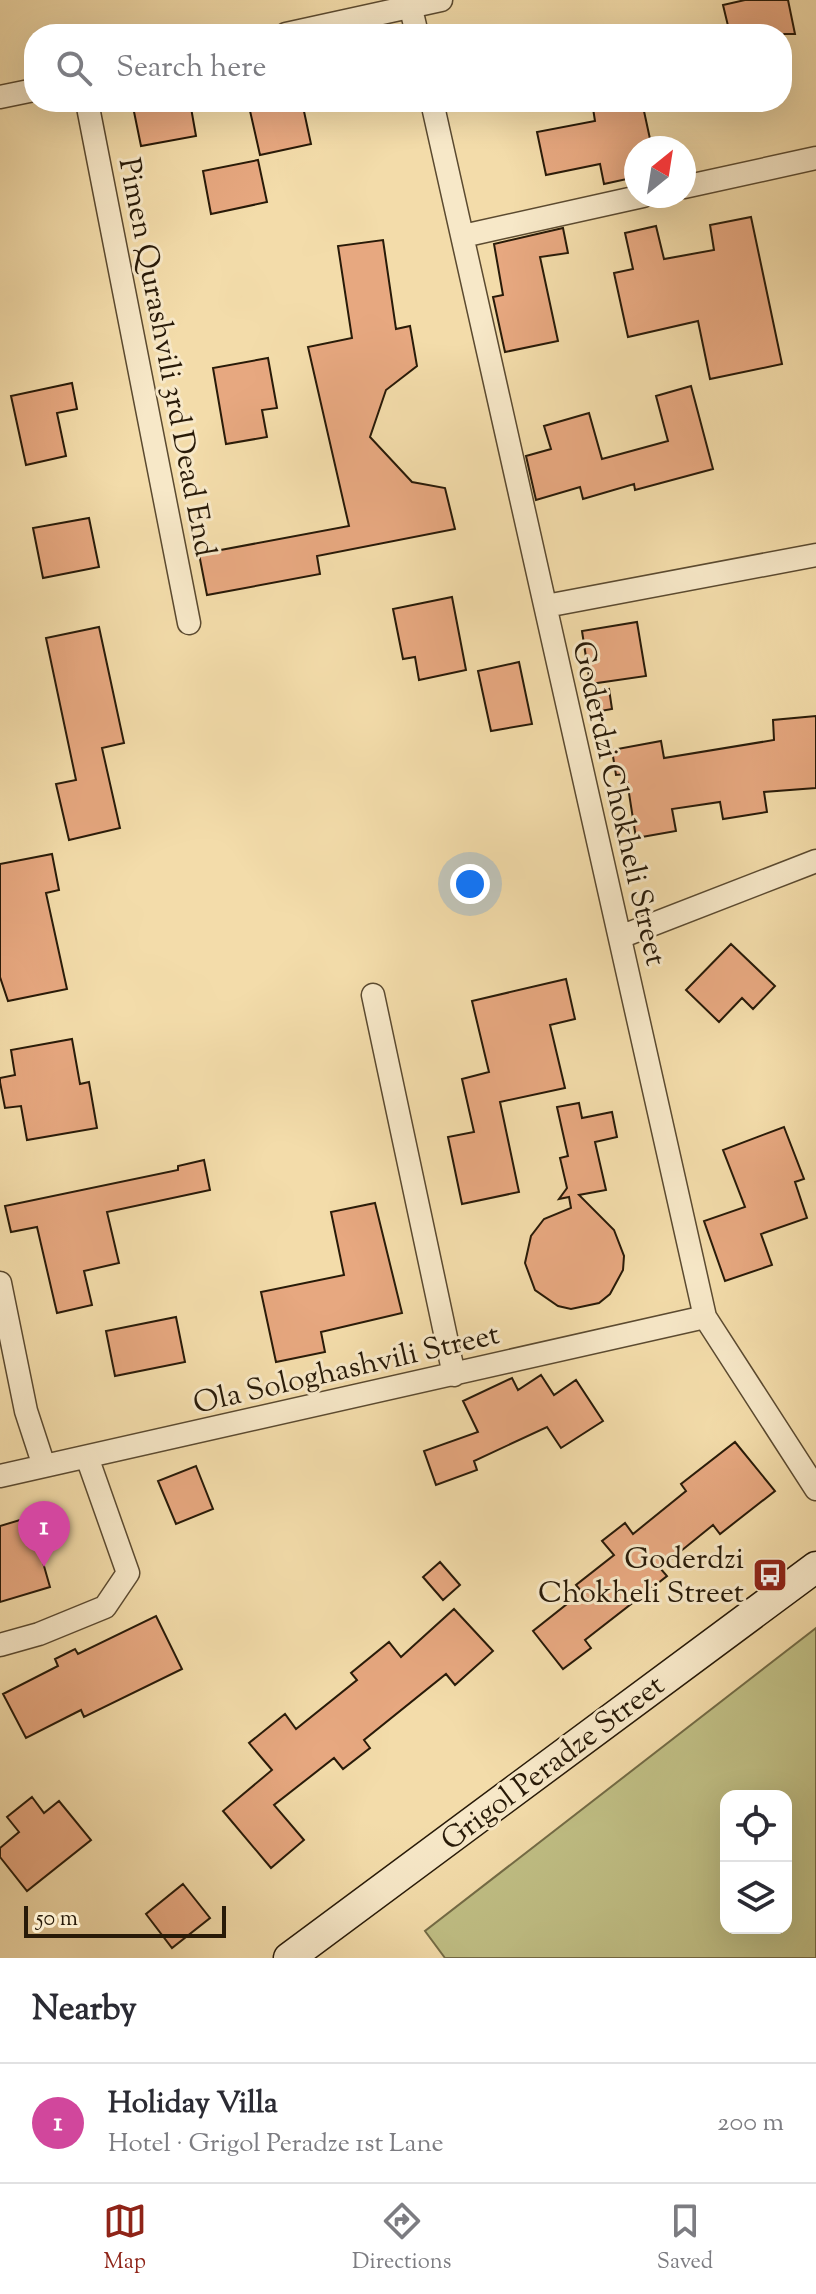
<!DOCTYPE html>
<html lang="en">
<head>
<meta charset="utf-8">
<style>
  :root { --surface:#fff; --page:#f2f2f3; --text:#2b2b33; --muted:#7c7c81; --line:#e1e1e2; --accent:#8f2418 }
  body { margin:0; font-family:"Sorts Mill Goudy",serif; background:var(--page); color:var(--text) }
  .controls { position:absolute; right:24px; bottom:24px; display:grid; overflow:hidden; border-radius:16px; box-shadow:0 8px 32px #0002 }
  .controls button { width:72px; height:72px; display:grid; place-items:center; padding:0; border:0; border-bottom:2px solid var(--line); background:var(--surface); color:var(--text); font:40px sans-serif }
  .compass { position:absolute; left:624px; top:136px; width:72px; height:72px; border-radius:50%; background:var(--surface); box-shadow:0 8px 32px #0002; rotate:30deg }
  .scale { position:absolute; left:24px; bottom:20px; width:202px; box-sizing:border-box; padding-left:8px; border:4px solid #281a08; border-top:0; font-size:22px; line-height:28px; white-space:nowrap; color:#281a08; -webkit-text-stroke:6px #f7e8c8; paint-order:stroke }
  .you { position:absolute; left:470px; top:884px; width:28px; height:28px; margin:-20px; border:6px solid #fff; border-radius:50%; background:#1a73e8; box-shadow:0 0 0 12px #1a73e833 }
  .badge { display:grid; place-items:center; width:52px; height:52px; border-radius:50%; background:var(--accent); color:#fff; font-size:26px; font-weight:700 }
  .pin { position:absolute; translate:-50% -66px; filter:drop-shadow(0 2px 4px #0008) }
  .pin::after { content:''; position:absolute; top:42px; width:28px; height:24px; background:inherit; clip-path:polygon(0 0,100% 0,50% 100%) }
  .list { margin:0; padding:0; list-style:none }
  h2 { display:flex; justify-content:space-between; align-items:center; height:104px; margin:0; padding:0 32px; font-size:34px }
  h2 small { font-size:26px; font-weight:400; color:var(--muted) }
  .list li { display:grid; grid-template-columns:52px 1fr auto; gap:24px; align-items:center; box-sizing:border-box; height:120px; padding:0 32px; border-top:2px solid var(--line) }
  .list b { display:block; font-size:30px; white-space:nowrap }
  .list p { margin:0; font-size:26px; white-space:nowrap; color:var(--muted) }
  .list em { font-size:26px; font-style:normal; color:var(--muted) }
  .icon { flex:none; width:44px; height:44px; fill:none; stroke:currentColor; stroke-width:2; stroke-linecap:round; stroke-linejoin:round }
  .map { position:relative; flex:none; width:816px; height:1958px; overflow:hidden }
  .search { position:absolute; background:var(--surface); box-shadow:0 8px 32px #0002; left:24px; right:24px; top:24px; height:88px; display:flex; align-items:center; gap:20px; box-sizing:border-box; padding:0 28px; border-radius:32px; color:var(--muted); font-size:30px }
  .sheet { height:224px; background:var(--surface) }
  nav { display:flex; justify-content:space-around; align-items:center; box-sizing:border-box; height:112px; border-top:2px solid var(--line); background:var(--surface); font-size:22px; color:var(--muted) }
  nav a { display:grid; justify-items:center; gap:4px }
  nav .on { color:var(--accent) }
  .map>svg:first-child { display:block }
</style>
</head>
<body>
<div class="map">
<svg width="816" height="1958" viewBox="0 0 816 1958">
  <rect width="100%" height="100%" fill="#f3dcaa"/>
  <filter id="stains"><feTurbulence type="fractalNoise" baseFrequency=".0025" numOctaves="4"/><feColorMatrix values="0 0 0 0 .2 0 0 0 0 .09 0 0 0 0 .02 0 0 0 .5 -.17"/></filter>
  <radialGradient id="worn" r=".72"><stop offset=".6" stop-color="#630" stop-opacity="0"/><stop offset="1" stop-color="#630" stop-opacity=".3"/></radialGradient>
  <path fill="#c0bf85" stroke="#746c46" stroke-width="2" fill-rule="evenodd" d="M816 1628V1958H445L425 1931ZM726 1796H786V1928H726Z"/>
  <path fill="#e7a880" stroke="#281a08" stroke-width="2" d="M745 0H788L795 34H730L723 5Z
    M132 102H190L196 136 141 146Z
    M248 102H302L311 144 260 155Z
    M592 102H642L652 148H636V177L604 184 600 164 546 175 537 132 595 121Z
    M258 160 267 202 211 214 203 171Z
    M751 217 782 364 710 379 698 321 628 337 614 273 633 269 625 233 656 226 664 259 714 250 710 225Z
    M563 228 568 253 540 257 558 341 505 352 493 297 503 295 494 244Z
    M383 240 396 329 410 326 417 366 386 390 370 437 412 482 445 488 455 529 317 556 320 574 207 595 199 554 349 526 308 347 352 338 338 246Z
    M268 358 277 408 262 410 267 437 226 444 213 368Z
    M72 383 77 409 57 413 66 456 26 465 11 396Z
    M691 386 713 469 635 490 634 484 583 499 580 487 536 500 526 456 551 449 544 426 589 413 602 459 668 441 656 396Z
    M89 518 99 567 43 578 33 528Z
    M452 597 466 670 419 680 415 657 403 659 393 609Z
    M637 622 646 676 590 684 582 631Z
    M99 627 124 743 102 748 120 828 69 840 56 784 76 780 46 638Z
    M519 662 532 724 491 731 478 671Z
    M609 689 612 709 589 713 585 693Z
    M816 716V788L764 792 767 812 723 819 720 802 672 809 676 831 636 838 626 774 616 775 612 750 661 741 664 758 774 740 773 720Z
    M52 854 59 890 46 893 67 989 8 1001 0 977V864Z
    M731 944 775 986 753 1009 742 998 719 1022 686 990Z
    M566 979 575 1019 550 1025 565 1088 500 1102 519 1192 462 1204 448 1137 474 1132 462 1079 489 1072 472 1001Z
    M72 1039 80 1084 89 1082 97 1128 27 1140 21 1106 5 1108 0 1082V1078L15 1075 11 1050Z
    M579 1103 582 1118 612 1112 617 1137 595 1142 606 1190 579 1195 614 1230 624 1256 623 1270 610 1294 599 1303 571 1309 558 1306 535 1290 525 1263 531 1236 544 1219 571 1208 569 1197 559 1199 567 1188 560 1158 568 1156 557 1107Z
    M784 1127 804 1179 795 1182 807 1218 761 1234 772 1265 725 1281 704 1221 745 1207 723 1150Z
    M204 1160 210 1190 107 1212 119 1263 84 1271 92 1305 57 1313 37 1227 11 1232 5 1206 178 1170V1166Z
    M375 1203 402 1313 321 1332 325 1352 276 1362 261 1292 344 1275 331 1212Z
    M176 1317 185 1362 115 1376 106 1331Z
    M541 1375 554 1395 576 1380 603 1421 561 1448 547 1427 474 1461 477 1470 436 1485 424 1451 478 1432 463 1401 512 1378 518 1390Z
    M735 1442 775 1491 720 1534 713 1525 660 1568 667 1576 585 1640 591 1648 563 1669 533 1631 582 1592 576 1585 614 1555 602 1541 625 1523 633 1534 686 1491 681 1484Z
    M196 1466 213 1509 176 1524 158 1481Z
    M30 1517 50 1587 0 1602V1526Z
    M440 1562 460 1585 443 1600 423 1577Z
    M454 1609 493 1651 455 1685 446 1674 364 1740 370 1748 343 1769 334 1758 274 1805 304 1840 271 1868 223 1811 272 1770 249 1743 285 1714 296 1729 357 1680 351 1673 389 1642 401 1657Z
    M156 1616 182 1669 84 1717 81 1710 26 1738 3 1694 58 1666 55 1659 75 1649 78 1654Z
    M32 1797 44 1813 59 1801 91 1840 27 1891 0 1857V1848L19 1832 7 1817Z
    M183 1884 210 1918 172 1948 146 1914Z"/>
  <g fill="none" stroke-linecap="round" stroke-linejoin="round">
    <g stroke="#5b4a30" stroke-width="25">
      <path id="street" d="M409 0 417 34
        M286 34 441 0
        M0 97 34 90
        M87 102 189 623
        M432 102 705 1317 816 1489
        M684 187 816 158
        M463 236 643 196
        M546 606 816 555
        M620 937 816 861
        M373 995 454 1375
        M0 1283 26 1411 44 1466
        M0 1476 705 1317
        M0 1645 39 1634 105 1607 128 1573 87 1457"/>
    </g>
    <g stroke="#281a08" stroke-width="33">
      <path id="secondary" d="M289 1958 816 1567"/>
    </g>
    <use href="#street" stroke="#f7e8c8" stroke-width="22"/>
    <use href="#secondary" stroke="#f7e8c8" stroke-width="30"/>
  </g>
  <defs>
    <g id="bus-square" transform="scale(1.8)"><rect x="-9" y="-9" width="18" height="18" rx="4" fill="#8f2418" stroke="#f7e8c8"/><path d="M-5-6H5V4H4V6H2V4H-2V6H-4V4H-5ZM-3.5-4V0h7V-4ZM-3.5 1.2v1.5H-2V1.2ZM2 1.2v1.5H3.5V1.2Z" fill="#fff"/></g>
  </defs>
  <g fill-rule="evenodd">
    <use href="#bus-square" x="770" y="1575"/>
  </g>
  <g text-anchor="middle" stroke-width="6" stroke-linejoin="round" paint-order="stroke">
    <g font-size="30" fill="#281a08" stroke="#f7e8c8">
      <text transform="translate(168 357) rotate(79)" y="10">Pimen Qurashvili 3rd Dead End</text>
      <text transform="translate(620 803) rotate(77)" y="10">Goderdzi Chokheli Street</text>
      <text transform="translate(346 1368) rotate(-13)" y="10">Ola Sologhashvili Street</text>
      <text transform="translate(552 1762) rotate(-37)" y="10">Grigol Peradze Street</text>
    </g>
    <g font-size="30" fill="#281a08" stroke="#f7e8c8" text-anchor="end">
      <text x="744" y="1568">Goderdzi<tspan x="744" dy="34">Chokheli Street</tspan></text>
    </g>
  </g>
  <rect width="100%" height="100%" filter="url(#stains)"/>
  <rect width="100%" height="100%" fill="url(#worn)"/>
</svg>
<div class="controls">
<button><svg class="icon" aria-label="locate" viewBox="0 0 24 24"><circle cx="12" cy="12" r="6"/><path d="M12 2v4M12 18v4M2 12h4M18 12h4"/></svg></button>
<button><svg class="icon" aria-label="layers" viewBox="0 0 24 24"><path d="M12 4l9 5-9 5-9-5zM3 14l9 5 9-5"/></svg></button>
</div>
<svg class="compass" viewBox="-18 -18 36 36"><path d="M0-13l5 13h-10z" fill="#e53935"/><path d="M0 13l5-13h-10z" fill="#7c7c81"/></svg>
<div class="scale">50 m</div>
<div class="you"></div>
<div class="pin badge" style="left:44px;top:1567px;background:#d1479c">1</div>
<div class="search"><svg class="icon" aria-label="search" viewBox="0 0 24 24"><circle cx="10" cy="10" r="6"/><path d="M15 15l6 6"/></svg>Search here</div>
</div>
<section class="sheet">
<h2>Nearby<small></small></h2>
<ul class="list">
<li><span class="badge" style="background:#d1479c">1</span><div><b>Holiday Villa</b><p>Hotel · Grigol Peradze 1st Lane</p></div><em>200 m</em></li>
</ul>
</section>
<nav>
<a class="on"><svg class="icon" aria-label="map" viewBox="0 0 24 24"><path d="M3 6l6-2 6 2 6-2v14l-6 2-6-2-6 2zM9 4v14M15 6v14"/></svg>Map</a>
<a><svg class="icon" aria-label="directions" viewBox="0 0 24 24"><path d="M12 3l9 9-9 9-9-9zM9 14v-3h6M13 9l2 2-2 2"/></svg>Directions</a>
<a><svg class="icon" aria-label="saved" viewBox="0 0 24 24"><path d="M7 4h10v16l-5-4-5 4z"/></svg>Saved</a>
</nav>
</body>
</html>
